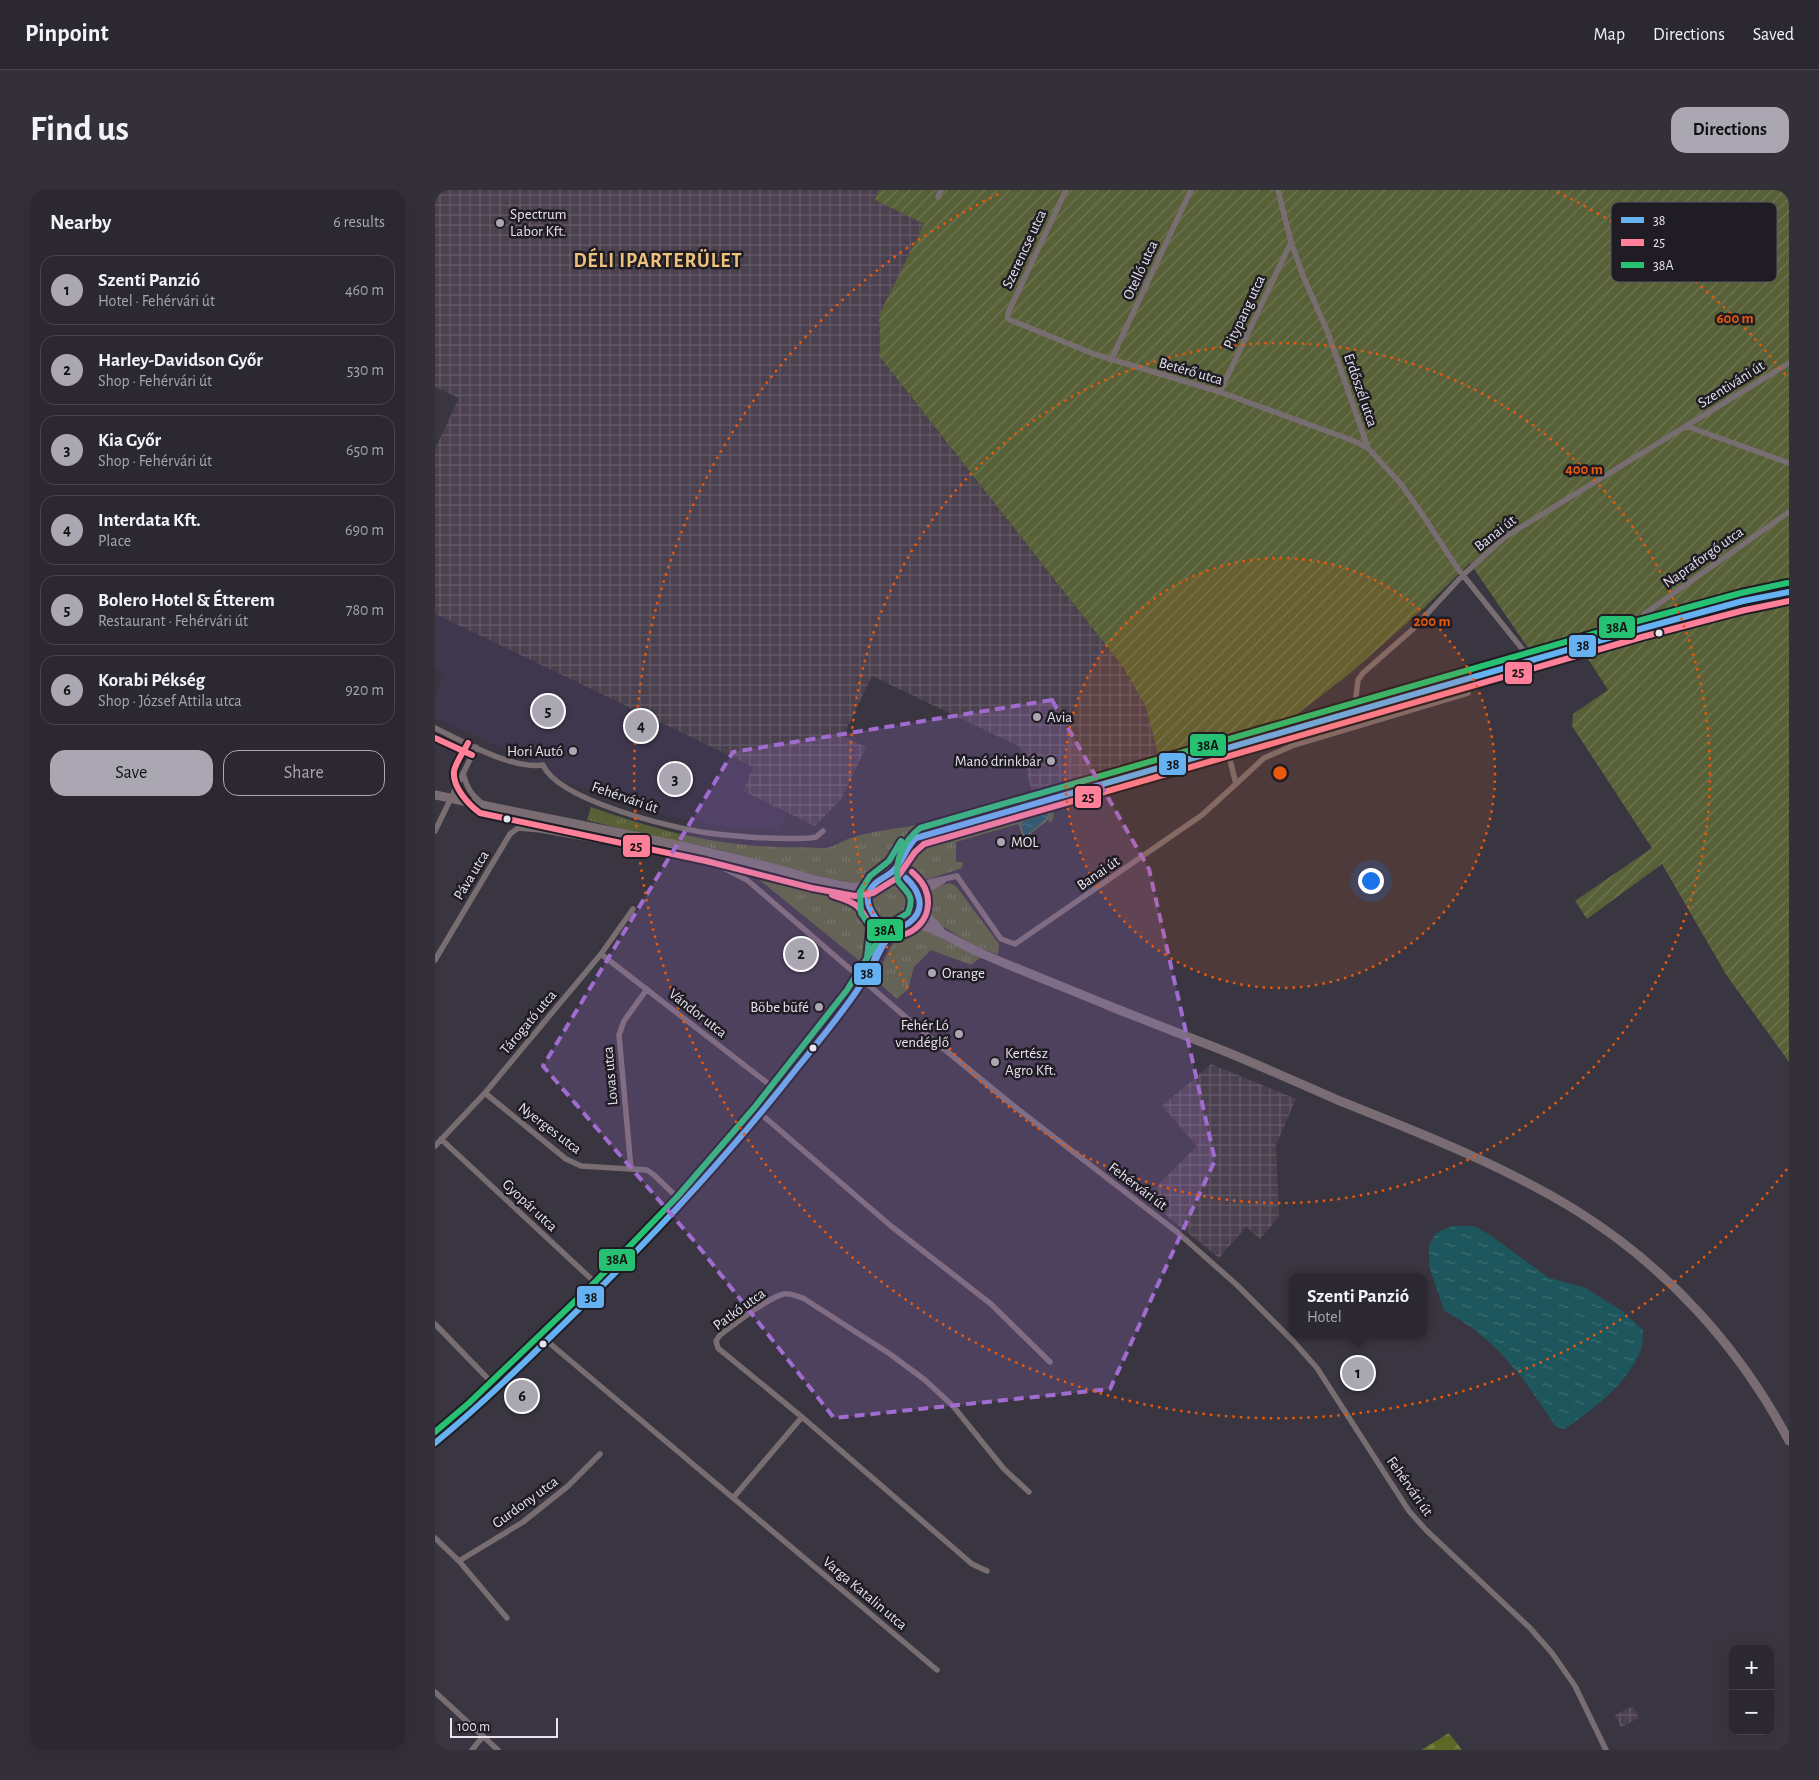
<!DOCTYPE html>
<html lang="en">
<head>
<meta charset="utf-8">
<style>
  :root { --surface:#2c2831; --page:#343039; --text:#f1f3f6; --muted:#a6a6ab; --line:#48444d; --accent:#aaa6b2 }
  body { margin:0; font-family:"Alegreya Sans",sans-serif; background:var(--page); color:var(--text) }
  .controls { position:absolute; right:15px; bottom:15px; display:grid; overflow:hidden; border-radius:10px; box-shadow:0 5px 20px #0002 }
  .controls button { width:45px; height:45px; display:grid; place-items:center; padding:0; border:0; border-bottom:1px solid var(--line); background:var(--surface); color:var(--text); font:25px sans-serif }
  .scale { position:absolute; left:15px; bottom:12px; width:108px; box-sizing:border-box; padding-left:5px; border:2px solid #e7e3ef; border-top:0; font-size:14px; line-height:18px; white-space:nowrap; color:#e7e3ef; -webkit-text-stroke:4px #1f1c24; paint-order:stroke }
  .you { position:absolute; left:935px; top:690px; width:18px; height:18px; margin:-12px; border:4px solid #fff; border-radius:50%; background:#1a73e8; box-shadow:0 0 0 8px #1a73e833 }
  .badge { display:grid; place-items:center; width:32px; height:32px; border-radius:50%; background:var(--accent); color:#111; font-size:16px; font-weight:700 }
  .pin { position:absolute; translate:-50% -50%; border:2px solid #fff; box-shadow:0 1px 5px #0006 }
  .popup { position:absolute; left:854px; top:1083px; width:138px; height:65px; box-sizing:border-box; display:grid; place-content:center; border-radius:10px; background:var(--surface); filter:drop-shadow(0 1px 4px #0005); font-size:16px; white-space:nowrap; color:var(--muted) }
  .popup b { font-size:19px; color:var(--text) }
  .popup::after { content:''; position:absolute; left:50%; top:100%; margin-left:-10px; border:10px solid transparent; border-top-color:var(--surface) }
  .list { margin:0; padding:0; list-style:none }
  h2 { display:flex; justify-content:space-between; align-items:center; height:65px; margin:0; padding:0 20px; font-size:21px }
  h2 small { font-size:16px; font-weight:400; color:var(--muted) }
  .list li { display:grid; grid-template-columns:32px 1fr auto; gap:15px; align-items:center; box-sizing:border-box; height:70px; margin:0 10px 10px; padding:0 10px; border:1px solid var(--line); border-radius:15px }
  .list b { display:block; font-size:19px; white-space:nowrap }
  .list p { margin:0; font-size:16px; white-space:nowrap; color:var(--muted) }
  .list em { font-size:16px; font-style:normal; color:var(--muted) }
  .actions { display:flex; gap:10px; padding:15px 20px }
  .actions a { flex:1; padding:11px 0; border:1px solid var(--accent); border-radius:15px; text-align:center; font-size:18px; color:var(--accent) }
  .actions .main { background:var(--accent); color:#111 }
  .map { position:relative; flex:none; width:1354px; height:1560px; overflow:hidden; border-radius:15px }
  header { display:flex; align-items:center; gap:30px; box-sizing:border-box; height:70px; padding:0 25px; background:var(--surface); border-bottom:1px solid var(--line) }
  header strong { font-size:24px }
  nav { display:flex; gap:28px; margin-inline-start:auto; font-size:18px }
  .intro { display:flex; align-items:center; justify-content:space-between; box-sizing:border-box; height:120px; padding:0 30px }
  h1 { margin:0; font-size:35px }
  .button { padding:12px 22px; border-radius:15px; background:var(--accent); color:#111; font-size:18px; font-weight:700 }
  main { display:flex; gap:30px; padding:0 30px }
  aside { flex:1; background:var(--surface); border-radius:15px; box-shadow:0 5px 20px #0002 }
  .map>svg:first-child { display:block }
</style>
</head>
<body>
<header>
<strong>Pinpoint</strong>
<nav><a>Map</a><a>Directions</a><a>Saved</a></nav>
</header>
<div class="intro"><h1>Find us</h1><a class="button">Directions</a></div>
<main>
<aside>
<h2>Nearby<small>6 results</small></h2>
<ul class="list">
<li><span class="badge">1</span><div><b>Szenti Panzió</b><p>Hotel · Fehérvári út</p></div><em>460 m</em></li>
<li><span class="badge">2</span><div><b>Harley-Davidson Győr</b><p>Shop · Fehérvári út</p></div><em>530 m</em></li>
<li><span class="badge">3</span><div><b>Kia Győr</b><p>Shop · Fehérvári út</p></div><em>650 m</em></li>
<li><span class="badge">4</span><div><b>Interdata Kft.</b><p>Place</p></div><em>690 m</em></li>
<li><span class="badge">5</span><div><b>Bolero Hotel &amp; Étterem</b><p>Restaurant · Fehérvári út</p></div><em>780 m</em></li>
<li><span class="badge">6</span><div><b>Korabi Pékség</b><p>Shop · József Attila utca</p></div><em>920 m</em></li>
</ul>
<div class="actions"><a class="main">Save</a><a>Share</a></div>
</aside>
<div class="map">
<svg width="1354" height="1560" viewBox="0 0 1354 1560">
  <defs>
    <pattern id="industrial-grid" width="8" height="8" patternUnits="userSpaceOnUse" patternTransform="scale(1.25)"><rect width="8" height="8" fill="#4b404e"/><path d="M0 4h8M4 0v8" fill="none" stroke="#655b68"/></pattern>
    <pattern id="grass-tufts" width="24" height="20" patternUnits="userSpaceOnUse" patternTransform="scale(1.25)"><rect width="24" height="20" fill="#576037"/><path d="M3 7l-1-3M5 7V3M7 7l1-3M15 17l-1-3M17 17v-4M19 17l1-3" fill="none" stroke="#6f7754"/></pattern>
    <pattern id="forest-firs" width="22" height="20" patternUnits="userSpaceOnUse" patternTransform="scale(1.25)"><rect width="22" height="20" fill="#5c6924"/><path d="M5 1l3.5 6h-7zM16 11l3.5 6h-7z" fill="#737e44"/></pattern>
    <pattern id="garden-furrows" width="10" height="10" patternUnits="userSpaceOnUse" patternTransform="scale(1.25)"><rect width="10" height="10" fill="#576037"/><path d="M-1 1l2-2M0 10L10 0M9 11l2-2" fill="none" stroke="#6f7754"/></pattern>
    <pattern id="water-ripples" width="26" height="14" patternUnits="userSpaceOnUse" patternTransform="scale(1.25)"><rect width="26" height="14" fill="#1d565d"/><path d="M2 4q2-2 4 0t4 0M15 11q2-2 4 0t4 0" fill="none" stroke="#3e6e75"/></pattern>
  </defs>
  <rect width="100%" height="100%" fill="#3a3641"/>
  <path fill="#3f374d" d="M0 424 318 577 308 601 352 623 343 641 293 637 239 627 198 615 128 591 94 570 0 528V506L10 483 0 479Z"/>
  <path fill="url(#industrial-grid)" d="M0 0H444L440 10 489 34 444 125 445 167 688 477 711 517 725 572 599 609 585 557 437 486 408 546 431 557 407 608 380 636 308 601 318 577 0 424V259L24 208 0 197Z
    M776 874 861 909 841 955 844 1027 825 1049 811 1037 784 1068 710 1008 762 956 727 916Z
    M1198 1516 1204 1528 1186 1537 1180 1525Z"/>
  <path fill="url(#grass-tufts)" d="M612 616 616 619 619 625 616 633 613 630 589 649 583 634 521 652V672H528L527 678 494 689 481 690C472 666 479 657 501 646Z
    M156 617C204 634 251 648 302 654 331 658 361 657 390 658 400 657 406 651 416 648 439 640 466 639 490 633L491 637 479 644 468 657 460 672 452 680 430 693H418L387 687 281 659 207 644 152 630Z
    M305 679C347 687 387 695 425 712 428 717 429 722 432 727 434 731 438 733 439 737 444 748 436 766 428 774L322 688Z
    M438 710a21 21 0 1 1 42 0a21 21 0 1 1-42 0Z
    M515 693 521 696 564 754 563 765 538 755 501 732 488 712C492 701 503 696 515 693Z
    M483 737 549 765 536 775 496 760 479 777 473 799 462 809 441 790C450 769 458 741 483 737Z"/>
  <path fill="url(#forest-firs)" d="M1014 1543 1027 1560H986Z"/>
  <path fill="url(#garden-furrows)" d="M444 0H1354V872L1292 786 1227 674 1152 729 1140 711 1217 658 1137 536 1138 524 1173 500 1148 461 1104 474 1035 373 990 417 913 485 844 538 725 572 711 517 688 477 445 167 444 125 489 34 440 10Z"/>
  <path fill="url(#water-ripples)" d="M612 624 613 627 591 646 589 645 586 634 587 632Z
    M1017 1036H1039L1055 1045 1114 1088 1149 1097 1187 1121 1208 1140C1208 1146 1208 1153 1206 1159 1193 1194 1159 1218 1130 1239L1121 1237 1089 1190 1063 1160 1039 1139 1009 1120 994 1076V1055L1001 1043Z"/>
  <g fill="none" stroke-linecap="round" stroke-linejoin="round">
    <path stroke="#786d71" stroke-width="5.5" d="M631 0 573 123V129L659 164 785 202 919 251 933 258
      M843 0 856 52 869 88 893 143 933 258 965 293 985 321 1023 379 1097 471
      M503 7 506 0
      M676 170 756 0
      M785 202 856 52
      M1251 236 1354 273
      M1205 439 1209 424 1354 322
      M921 507 923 490 928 483 978 439 1028 385 1070 347 1354 173
      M0 538C29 552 76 579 108 575 123 610 236 638 273 643 306 647 341 650 375 648L381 647 388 641
      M852 540 859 555
      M28 583C32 598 36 605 48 614
      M801 594 829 568 859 555 1033 503
      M0 641 41 557
      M522 686 566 749 580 754 767 625 801 594 792 558
      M479 693 486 694 522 686
      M485 707 489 702 508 691
      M166 764 344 902
      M0 770 75 644 83 638 106 640 241 664 277 672 312 690 481 836 575 913 742 1042 802 1095 859 1152 882 1178 974 1321 991 1340 1095 1438 1117 1463 1140 1496 1171 1560
      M50 903 131 969 146 976 212 980 219 985 248 1013
      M326 924 456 1036 556 1114 615 1172
      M6 949 166 1098
      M0 956 50 903 166 764 198 719
      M196 979 184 845 189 831 212 799
      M0 1134 63 1199
      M112 1151 502 1480
      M298 1308 367 1227
      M0 1348 24 1371 72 1428
      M24 1371 88 1332 133 1296 165 1264
      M552 1381 537 1374 367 1227 283 1158 281 1151 285 1145C299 1135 333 1107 349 1104 356 1103 361 1106 368 1108L455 1164 490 1190 518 1216 569 1279 594 1302
      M0 1502 63 1560
      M37 1560 48 1546"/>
    <path stroke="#786d71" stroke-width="7" d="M450 686C465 676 466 658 480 649 486 645 496 643 503 641L1205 439 1308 411 1354 402
      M471 688 472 670 479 655
      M440 729 444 740 441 767
      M0 1253C47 1215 90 1173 133 1130 214 1051 292 969 362 879 395 836 429 794 455 746L459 741 464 738"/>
    <path stroke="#796d73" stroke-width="9" d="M0 605C126 633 254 653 377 689 391 694 420 701 430 711 440 722 437 737 458 737 486 738 495 699 470 687 454 680 446 693 431 696 415 700 395 692 379 690
      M485 714 494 729 505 740
      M474 733C499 735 519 751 541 761 584 780 629 797 672 815 714 832 757 848 799 865 835 880 870 896 905 911 985 943 1065 974 1139 1019 1231 1076 1304 1156 1354 1251"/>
    <g stroke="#1f1c24" stroke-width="10">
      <path id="bus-1" d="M441 769C446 760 450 749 458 742 463 738 470 736 475 732 492 719 484 700 471 688
        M0 1253C52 1210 99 1163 147 1116 223 1041 296 962 362 878 383 852 405 826 423 799 435 781 451 753 442 731 438 723 431 716 433 705 436 692 449 689 458 681 468 672 471 657 481 648L1205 439 1308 411 1354 402"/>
    </g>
    <g stroke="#1f1c24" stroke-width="10">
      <path id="bus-2" d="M0 548 37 565
        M33 553C29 561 21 572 19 581 17 597 34 615 45 623L271 671 377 698 420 706 438 703 462 688 480 662 489 654 1207 447 1310 420 1354 411
        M397 705C405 708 415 710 422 716 433 726 434 742 451 745 476 750 498 730 492 704 490 695 484 688 477 682"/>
    </g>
    <g stroke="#1f1c24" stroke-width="10">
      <path id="bus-3" d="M432 768 435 740V736L426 723 425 702 435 686 454 671 466 651
        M0 1242 34 1213 160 1092 242 1007 319 918 412 800 452 736 473 723C480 705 472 703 463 691 459 670 469 651 485 638L1203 431 1306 403 1352 393"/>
    </g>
    <use href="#bus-1" stroke="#66b1f2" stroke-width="6"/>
    <use href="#bus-2" stroke="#ff8098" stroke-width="6"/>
    <use href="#bus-3" stroke="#26c172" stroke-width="6"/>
  </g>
  <path fill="#a16cd0" fill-opacity="0.2" stroke="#a16cd0" stroke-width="4" stroke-dasharray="10 6" stroke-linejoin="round" d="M617 510 714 679 780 970 675 1199 399 1228 260 1052 108 876 298 562Z"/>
  <circle cx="845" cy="583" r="215" fill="#e8590c" fill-opacity=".12"/>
  <g fill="none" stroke="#e8590c" stroke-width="2.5" stroke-dasharray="2.5 5">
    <circle cx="845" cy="583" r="215"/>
    <circle cx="845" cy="583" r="430"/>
    <path d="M1352 979A644 644 0 1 1 568 2M1122 2A644 644 0 0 1 1352 187"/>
  </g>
  <g fill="#aaa6b2" stroke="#1f1c24" stroke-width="2">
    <circle cx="65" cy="33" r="5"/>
    <circle cx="602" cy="527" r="5"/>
    <circle cx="138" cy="561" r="5"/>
    <circle cx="616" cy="571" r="5"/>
    <circle cx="566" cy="652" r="5"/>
    <circle cx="497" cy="783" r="5"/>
    <circle cx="384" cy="817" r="5"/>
    <circle cx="524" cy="844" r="5"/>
    <circle cx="560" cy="872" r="5"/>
  </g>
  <g fill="#e7e3ef" stroke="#1f1c24" stroke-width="2">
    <circle cx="1224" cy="443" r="4.5"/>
    <circle cx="72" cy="629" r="4.5"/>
    <circle cx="378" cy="858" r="4.5"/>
    <circle cx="108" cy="1154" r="4.5"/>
  </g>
  <g text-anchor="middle" stroke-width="5" stroke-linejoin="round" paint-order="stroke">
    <g font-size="15" fill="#e7e3ef" stroke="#1f1c24" text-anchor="start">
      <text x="75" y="29">Spectrum<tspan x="75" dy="17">Labor Kft.</tspan></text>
      <text x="612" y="532">Avia</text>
      <text x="128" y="566" text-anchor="end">Hori Autó</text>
      <text x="606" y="576" text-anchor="end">Manó drinkbár</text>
      <text x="576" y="657">MOL</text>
      <text x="507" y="788">Orange</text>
      <text x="374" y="822" text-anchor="end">Böbe büfé</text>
      <text x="514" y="840" text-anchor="end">Fehér Ló<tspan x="514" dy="17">vendéglő</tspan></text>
      <text x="570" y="868">Kertész<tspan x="570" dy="17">Agro Kft.</tspan></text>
    </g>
    <g font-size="15" fill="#e7e3ef" stroke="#1f1c24">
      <text transform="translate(589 59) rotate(-65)" y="5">Szerencse utca</text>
      <text transform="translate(705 80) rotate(-65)" y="5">Otelló utca</text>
      <text transform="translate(809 122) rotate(-65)" y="5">Pitypang utca</text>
      <text transform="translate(756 181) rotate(16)" y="5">Betérő utca</text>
      <text transform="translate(1296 194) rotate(-32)" y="5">Szentiváni út</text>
      <text transform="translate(926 200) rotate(71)" y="5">Erdőszél utca</text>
      <text transform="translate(1060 343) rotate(-38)" y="5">Banai út</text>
      <text transform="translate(1268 367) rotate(-35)" y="5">Napraforgó utca</text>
      <text transform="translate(190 607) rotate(19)" y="5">Fehérvári út</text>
      <text transform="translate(663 683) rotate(-35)" y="5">Banai út</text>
      <text transform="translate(36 685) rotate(-59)" y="5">Páva utca</text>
      <text transform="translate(263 823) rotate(38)" y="5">Vándor utca</text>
      <text transform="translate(93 832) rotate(-50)" y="5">Tárogató utca</text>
      <text transform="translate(175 886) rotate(-95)" y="5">Lovas utca</text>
      <text transform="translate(115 938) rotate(37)" y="5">Nyerges utca</text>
      <text transform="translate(703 996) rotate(37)" y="5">Fehérvári út</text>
      <text transform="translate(95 1015) rotate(43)" y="5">Gyopár utca</text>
      <text transform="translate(304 1119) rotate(-36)" y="5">Patkó utca</text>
      <text transform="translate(975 1296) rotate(55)" y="5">Fehérvári út</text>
      <text transform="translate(90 1312) rotate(-36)" y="5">Gurdony utca</text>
      <text transform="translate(430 1403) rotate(40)" y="5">Varga Katalin utca</text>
    </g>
    <g font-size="20" font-weight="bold" letter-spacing="1" fill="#eec27d" stroke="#1f1c24">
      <text x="223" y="77">DÉLI IPARTERÜLET</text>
    </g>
  </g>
  <rect x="1176" y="12" width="166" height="80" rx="8" fill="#1f1c24" stroke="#5b5861" stroke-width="1"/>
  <rect x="1186" y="27" width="23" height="6" fill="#66b1f2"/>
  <rect x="1186" y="49" width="23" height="7" fill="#ff8098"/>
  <rect x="1186" y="72" width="23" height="6" fill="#26c172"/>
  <g font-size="14" fill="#e7e3ef">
    <text x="1218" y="35">38</text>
    <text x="1218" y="57">25</text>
    <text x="1218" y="80">38A</text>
  </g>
  <circle cx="845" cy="583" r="8" fill="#e8590c" stroke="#1f1c24" stroke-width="2.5"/>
  <g font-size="15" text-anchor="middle" font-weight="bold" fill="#e8590c" stroke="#1f1c24" stroke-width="5" stroke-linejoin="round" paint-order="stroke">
    <text x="1300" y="133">600 m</text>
    <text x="1149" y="284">400 m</text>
    <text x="997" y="436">200 m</text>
  </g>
  <g stroke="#1f1c24" stroke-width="2">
    <rect x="1163" y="425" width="38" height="24" rx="5" fill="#26c172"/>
    <rect x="1133" y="444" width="29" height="24" rx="5" fill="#66b1f2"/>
    <rect x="1069" y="471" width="29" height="24" rx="5" fill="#ff8098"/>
    <rect x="754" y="543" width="38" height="24" rx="5" fill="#26c172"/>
    <rect x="723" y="562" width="29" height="24" rx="5" fill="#66b1f2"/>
    <rect x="639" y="595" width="28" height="24" rx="5" fill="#ff8098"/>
    <rect x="187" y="644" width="29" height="24" rx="5" fill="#ff8098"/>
    <rect x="431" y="728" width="38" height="24" rx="5" fill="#26c172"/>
    <rect x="418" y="772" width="29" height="24" rx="5" fill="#66b1f2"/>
    <rect x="163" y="1058" width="38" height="24" rx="5" fill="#26c172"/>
    <rect x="141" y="1095" width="29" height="24" rx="5" fill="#66b1f2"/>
  </g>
  <g font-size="14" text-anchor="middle" font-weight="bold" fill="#111">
    <text x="1182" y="442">38A</text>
    <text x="1148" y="460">38</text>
    <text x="1083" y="487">25</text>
    <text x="773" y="560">38A</text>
    <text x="738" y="579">38</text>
    <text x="653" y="612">25</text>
    <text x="201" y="661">25</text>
    <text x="450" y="745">38A</text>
    <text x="432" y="788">38</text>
    <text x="182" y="1074">38A</text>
    <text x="156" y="1112">38</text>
  </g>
</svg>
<div class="controls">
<button>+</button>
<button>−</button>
</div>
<div class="scale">100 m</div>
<div class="you"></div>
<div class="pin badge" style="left:923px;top:1183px">1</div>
<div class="popup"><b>Szenti Panzió</b>Hotel</div>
<div class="pin badge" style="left:366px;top:764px">2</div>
<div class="pin badge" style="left:240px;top:589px">3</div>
<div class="pin badge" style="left:206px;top:536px">4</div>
<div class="pin badge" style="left:113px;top:521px">5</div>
<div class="pin badge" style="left:87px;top:1206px">6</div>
</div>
</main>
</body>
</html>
